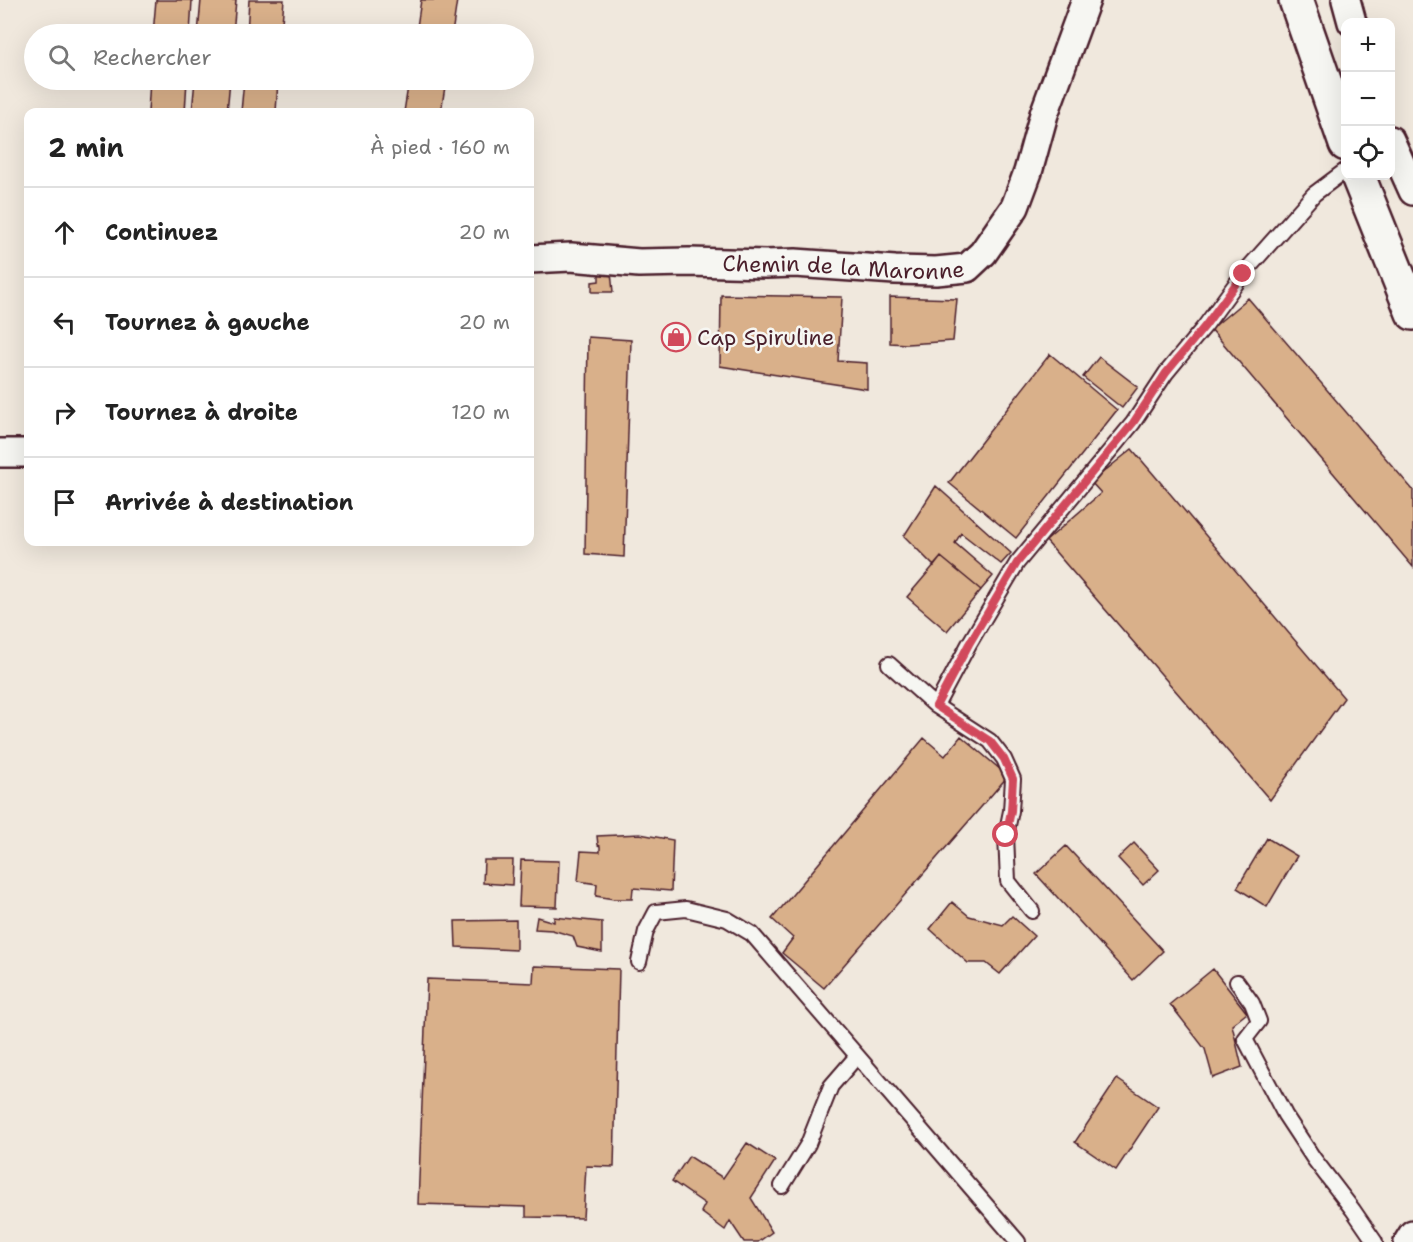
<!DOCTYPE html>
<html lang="fr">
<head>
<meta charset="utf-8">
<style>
  :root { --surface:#fff; --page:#f6f6f6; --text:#222; --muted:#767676; --line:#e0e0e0 }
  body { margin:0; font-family:"Shantell Sans",sans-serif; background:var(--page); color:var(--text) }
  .controls { position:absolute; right:18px; top:18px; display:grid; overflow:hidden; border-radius:12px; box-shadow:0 6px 24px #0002 }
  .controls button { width:54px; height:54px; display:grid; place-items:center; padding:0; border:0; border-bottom:2px solid var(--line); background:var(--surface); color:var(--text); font:30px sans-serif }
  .stop { position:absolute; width:18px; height:18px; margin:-14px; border:4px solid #d1495b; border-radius:50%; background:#fff }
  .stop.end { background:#d1495b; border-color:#fff; box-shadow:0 2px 6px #0008 }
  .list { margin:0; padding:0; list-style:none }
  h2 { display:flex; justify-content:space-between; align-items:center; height:78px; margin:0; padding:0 24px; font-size:26px }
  h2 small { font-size:20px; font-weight:400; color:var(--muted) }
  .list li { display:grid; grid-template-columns:39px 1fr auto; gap:18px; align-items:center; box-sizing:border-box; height:90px; padding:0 24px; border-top:2px solid var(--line) }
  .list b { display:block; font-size:22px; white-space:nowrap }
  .list em { font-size:20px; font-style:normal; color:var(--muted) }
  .icon { flex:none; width:33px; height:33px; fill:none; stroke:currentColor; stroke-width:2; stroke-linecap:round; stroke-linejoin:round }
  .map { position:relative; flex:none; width:1413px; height:1242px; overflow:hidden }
  .search { position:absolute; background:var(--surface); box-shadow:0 6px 24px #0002; left:24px; top:24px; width:510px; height:66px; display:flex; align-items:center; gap:15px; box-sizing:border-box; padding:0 21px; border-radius:33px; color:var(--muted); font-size:22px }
  .panel { position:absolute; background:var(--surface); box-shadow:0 6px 24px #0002; left:24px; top:108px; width:510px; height:438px; border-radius:12px }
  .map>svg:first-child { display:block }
</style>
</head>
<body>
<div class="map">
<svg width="1413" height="1242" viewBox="0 0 1413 1242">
  <rect width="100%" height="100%" fill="#f0e8dd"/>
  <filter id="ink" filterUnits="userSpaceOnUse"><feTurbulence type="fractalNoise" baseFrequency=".0167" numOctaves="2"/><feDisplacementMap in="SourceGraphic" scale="12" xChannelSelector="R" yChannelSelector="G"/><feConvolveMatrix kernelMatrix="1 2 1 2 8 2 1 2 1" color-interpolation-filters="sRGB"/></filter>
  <g filter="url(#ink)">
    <path fill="#d9b08a" stroke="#4a1f2b" stroke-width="1.5" d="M156 0H192L190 34H153Z
      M201 0H236L233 34H198Z
      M249 0H284L281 34H247Z
      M421 0H457L452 34H416Z
      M150 80H187L185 112H148Z
      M195 80H230L227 112H192Z
      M244 80H278L276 112H241Z
      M409 80H446L441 112H404Z
      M611 272 613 292H592V282L599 281V273Z
      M721 295 842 297 838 361 867 363V389L720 366Z
      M890 297 957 299 953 341 907 344 890 343Z
      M1248 298 1413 490V567L1211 329Z
      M588 337 631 340 624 557 585 554Z
      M1050 354 1117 410 1016 538 949 483Z
      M1099 357 1138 387 1122 408 1083 377Z
      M1132 449 1344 698 1270 800 1046 541 1101 493 1091 482Z
      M936 486 1011 553 1001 564 961 533 955 543 993 576 981 590 941 557 934 566 904 536Z
      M941 557 981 590 947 631 907 597Z
      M961 736 1008 776 824 988 782 953 793 938 772 919 924 738 945 756Z
      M640 834 673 840 671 891 633 888 632 899H614L596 896 597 884 578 881 581 851 600 852V846L598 845 597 836Z
      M1267 838 1297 856 1267 907 1237 888Z
      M1134 843 1159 870 1143 885 1118 858Z
      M1066 846 1163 951 1133 980 1036 874Z
      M484 860H513L512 885 483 883Z
      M521 860 559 861 557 907 519 906Z
      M952 902 969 916 1003 925 1012 916 1034 936 1000 974 986 963H968L930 929Z
      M537 917 554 922V917L602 922V952L577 947 573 936 552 930 535 929Z
      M516 920V950L456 947 455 921Z
      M534 966 619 969 614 1167 586 1166 583 1218 526 1217V1207L418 1204 427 979 533 983Z
      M1213 969 1247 1013 1232 1025 1242 1067 1213 1078 1205 1049 1170 1004Z
      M1117 1079 1158 1107 1116 1170 1075 1142Z
      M747 1143 775 1161 751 1198 772 1232 758 1242H744L730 1221 725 1230 701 1212 705 1204 672 1181 689 1156 723 1178Z"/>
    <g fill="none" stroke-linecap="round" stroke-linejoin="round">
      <g stroke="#4a1f2b" stroke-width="18">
        <path id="service" d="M889 664 936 706
          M1032 911 1008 881 1006 835 1011 811 1013 779 1004 759 990 741 936 706 969 644 1017 563 1133 423 1166 373 1205 326 1243 274 1314 194 1346 170
          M639 962 646 931 656 912 686 909 727 919 752 934 1018 1242
          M1237 982 1252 1003 1259 1021 1245 1039 1285 1115 1314 1159 1353 1210 1375 1242
          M782 1186 808 1144 831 1086 857 1056"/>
      </g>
      <g stroke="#4a1f2b" stroke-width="32">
        <g id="minor">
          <path d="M1346 0 1352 22"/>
          <path d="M1390 140 1413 191"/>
          <path id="s1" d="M530 259 571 257 639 263 689 262 766 264 795 263 895 270 936 271 967 268 983 253 1015 207 1028 172 1044 114 1086 0"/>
          <path d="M0 453H28"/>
          <path d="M1408 1242 1413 1234"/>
        </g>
      </g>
      <g stroke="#4a1f2b" stroke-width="38">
        <path id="secondary" d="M1296 0 1346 144
          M1358 176 1413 313"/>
      </g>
      <use href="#service" stroke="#f6f6f2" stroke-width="14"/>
      <use href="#minor" stroke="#f6f6f2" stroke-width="27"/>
      <use href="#secondary" stroke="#f6f6f2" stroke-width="33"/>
    </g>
  </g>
  <g fill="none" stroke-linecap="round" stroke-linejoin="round" filter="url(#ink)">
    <path stroke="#d1495b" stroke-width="8" d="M1006 835 1011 811 1013 779 1004 759 990 741 936 706 969 644 1017 563 1133 423 1166 373 1205 326 1243 274"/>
  </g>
  <defs>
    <g id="shop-ring" transform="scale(1.5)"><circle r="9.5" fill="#f6f6f2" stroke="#d1495b" stroke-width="1.5"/><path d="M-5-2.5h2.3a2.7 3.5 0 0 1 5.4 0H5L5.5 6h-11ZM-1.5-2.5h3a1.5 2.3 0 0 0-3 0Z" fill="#d1495b"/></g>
  </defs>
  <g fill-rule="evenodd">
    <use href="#shop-ring" x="676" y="337"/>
  </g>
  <g text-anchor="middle" stroke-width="5" stroke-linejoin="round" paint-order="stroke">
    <g font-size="22" fill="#4a1f2b" stroke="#f6f6f2">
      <text dy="8" stroke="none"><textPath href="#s1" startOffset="314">Chemin de la Maronne</textPath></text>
    </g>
    <g font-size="22" fill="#4a1f2b" stroke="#f6f6f2" text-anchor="start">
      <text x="697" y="345">Cap Spiruline</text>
    </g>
  </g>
</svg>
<div class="controls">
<button>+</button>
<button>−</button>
<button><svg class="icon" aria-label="locate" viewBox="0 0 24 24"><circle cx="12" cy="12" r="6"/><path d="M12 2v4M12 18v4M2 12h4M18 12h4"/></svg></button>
</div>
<div class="stop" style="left:1006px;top:835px"></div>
<div class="stop end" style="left:1243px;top:274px"></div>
<div class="search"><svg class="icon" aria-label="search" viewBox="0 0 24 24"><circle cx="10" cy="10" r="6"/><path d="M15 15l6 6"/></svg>Rechercher</div>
<section class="panel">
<h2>2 min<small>À pied · 160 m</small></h2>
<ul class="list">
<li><svg class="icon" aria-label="ahead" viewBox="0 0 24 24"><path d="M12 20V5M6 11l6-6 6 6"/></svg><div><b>Continuez</b></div><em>20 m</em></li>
<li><svg class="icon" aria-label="left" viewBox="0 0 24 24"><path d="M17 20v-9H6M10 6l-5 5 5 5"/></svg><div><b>Tournez à gauche</b></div><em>20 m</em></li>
<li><svg class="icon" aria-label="right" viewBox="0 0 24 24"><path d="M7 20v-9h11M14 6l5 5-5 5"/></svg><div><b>Tournez à droite</b></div><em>120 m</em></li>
<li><svg class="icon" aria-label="arrive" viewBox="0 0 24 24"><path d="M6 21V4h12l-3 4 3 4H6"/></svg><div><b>Arrivée à destination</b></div></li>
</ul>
</section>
</div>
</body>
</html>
